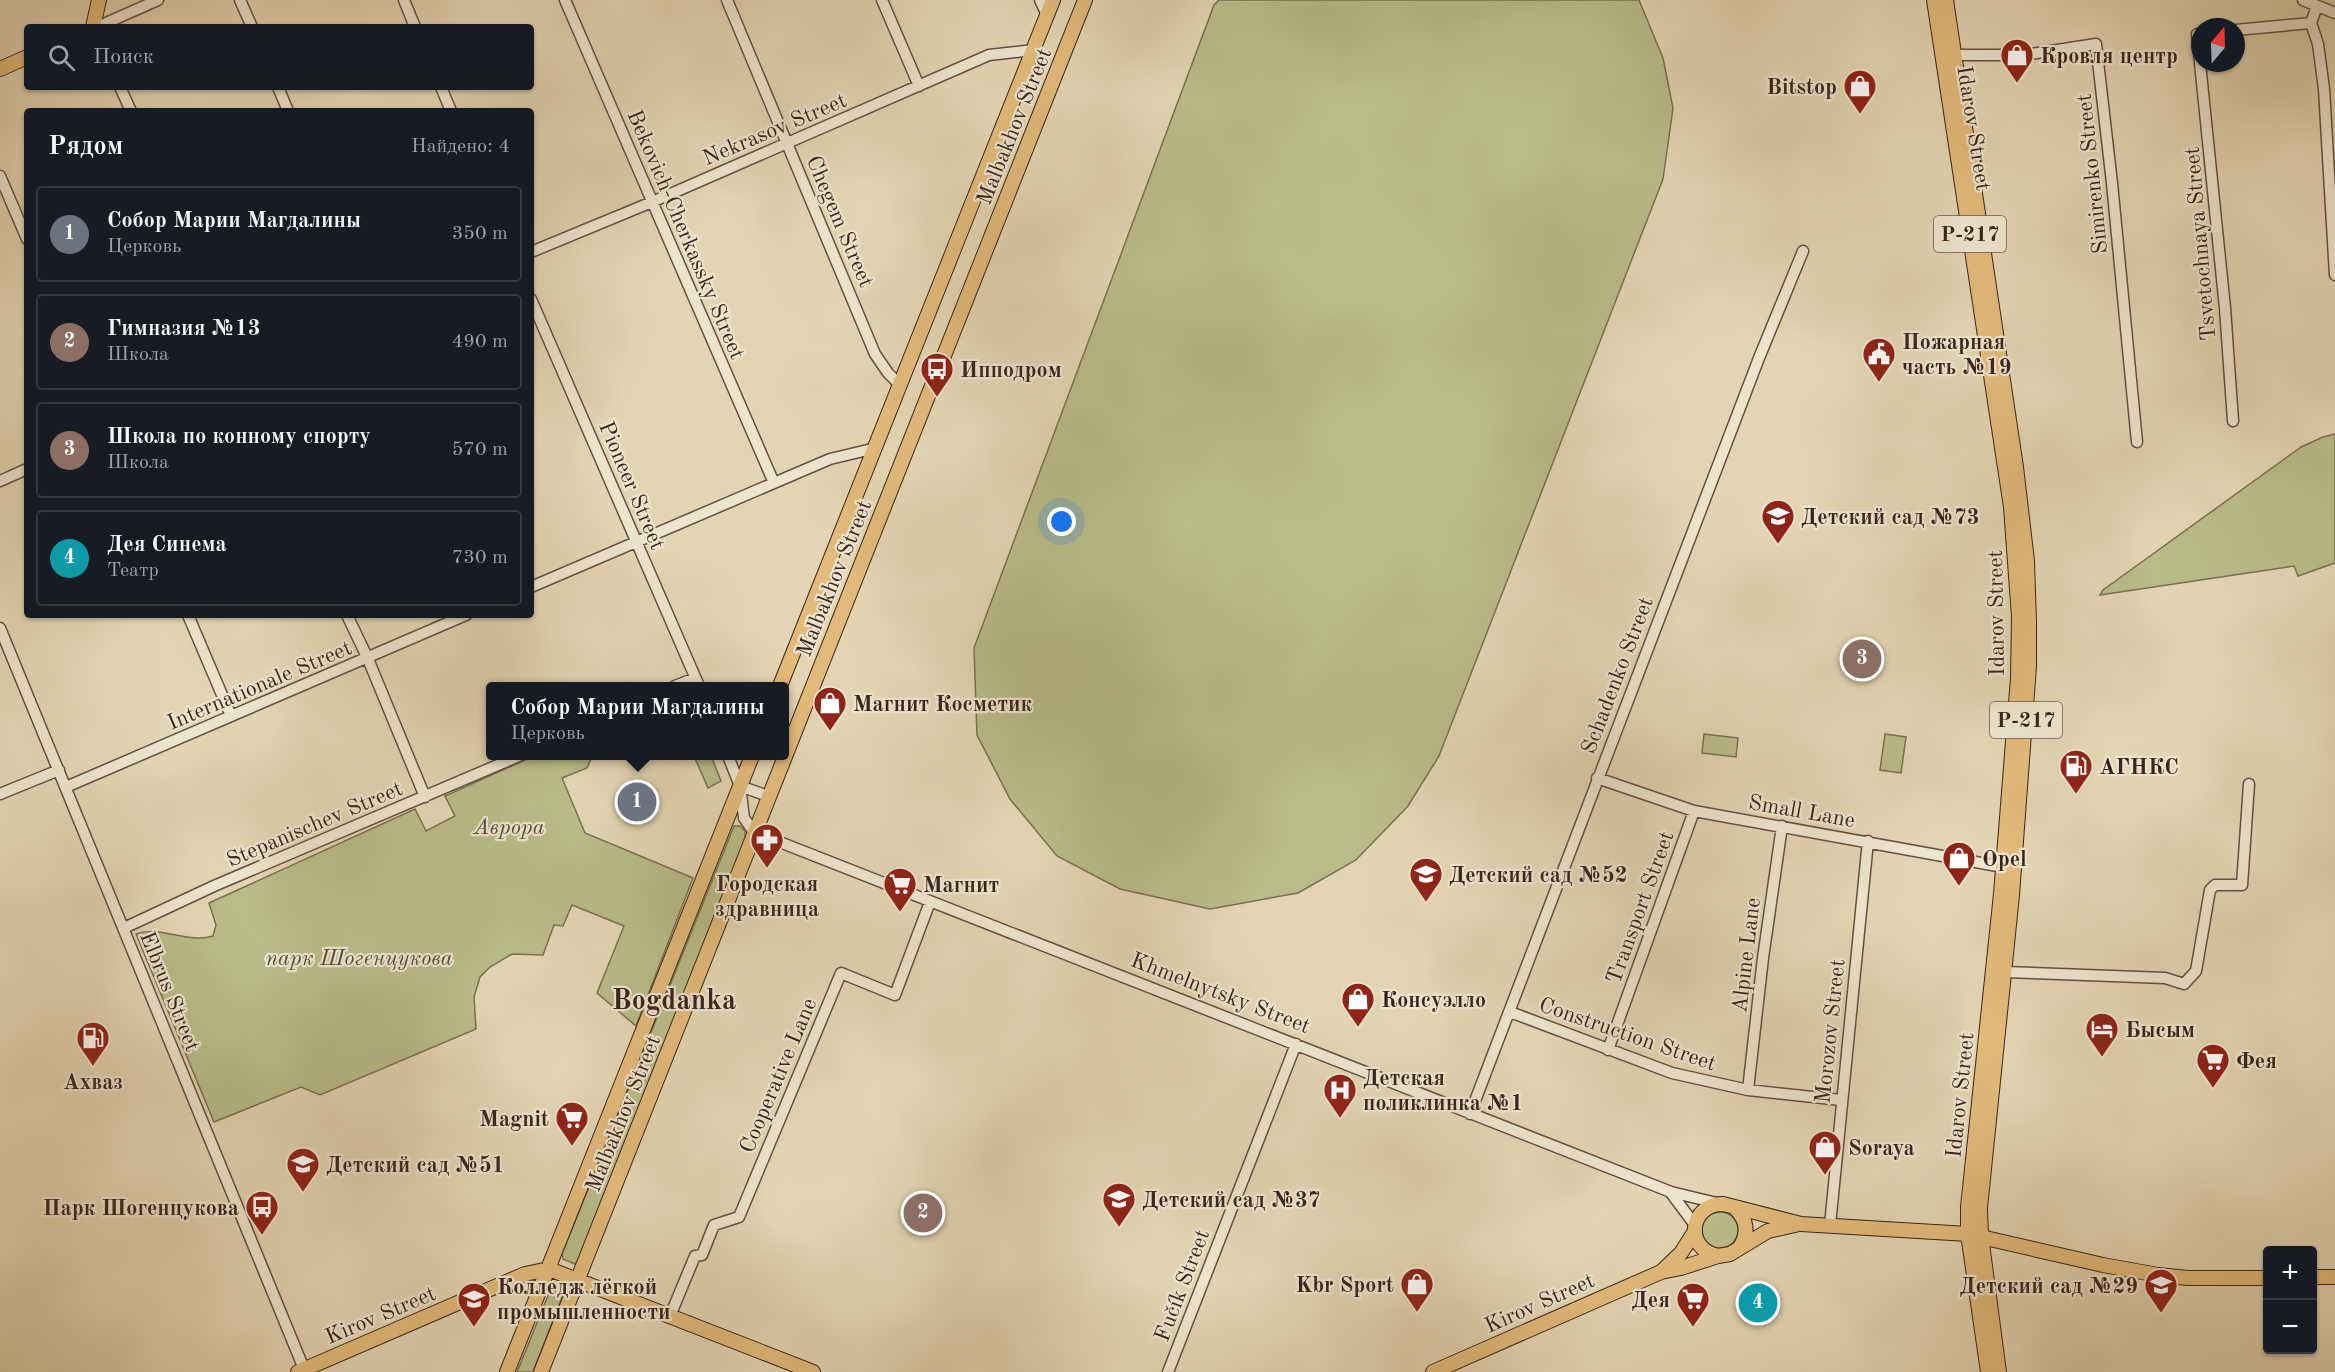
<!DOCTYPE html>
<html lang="ru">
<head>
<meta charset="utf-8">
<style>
  :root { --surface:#171b24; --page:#242831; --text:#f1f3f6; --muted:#9ea1a6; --line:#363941; --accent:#c59692 }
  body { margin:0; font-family:"Old Standard TT",serif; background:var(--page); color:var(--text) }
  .controls { position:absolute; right:18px; bottom:18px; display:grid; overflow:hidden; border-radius:6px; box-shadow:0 2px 4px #0004 }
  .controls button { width:54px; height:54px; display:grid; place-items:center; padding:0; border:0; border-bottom:2px solid var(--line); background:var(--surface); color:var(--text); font:30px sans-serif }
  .compass { position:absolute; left:2191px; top:18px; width:54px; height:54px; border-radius:50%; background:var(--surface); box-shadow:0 2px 4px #0004; rotate:19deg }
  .you { position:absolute; left:1062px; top:522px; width:21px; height:21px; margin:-15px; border:4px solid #fff; border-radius:50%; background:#1a73e8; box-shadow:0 0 0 9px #1a73e833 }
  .badge { display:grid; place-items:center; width:39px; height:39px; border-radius:50%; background:var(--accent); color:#fff; font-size:20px; font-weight:700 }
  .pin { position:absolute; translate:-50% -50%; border:3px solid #fff; box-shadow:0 2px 6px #0006 }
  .popup { position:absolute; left:486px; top:682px; width:303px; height:78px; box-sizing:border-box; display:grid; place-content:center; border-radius:6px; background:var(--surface); filter:drop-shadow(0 2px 4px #0005); font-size:20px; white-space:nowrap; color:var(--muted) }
  .popup b { font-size:22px; color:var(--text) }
  .popup::after { content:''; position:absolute; left:50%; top:100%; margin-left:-12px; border:12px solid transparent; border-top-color:var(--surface) }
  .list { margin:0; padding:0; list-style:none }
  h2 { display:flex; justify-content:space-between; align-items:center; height:78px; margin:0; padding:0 24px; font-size:26px }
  h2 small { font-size:20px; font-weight:400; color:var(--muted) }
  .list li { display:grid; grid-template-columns:39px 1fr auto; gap:18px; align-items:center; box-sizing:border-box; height:96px; margin:0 12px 12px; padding:0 12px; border:2px solid var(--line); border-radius:6px }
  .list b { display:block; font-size:22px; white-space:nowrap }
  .list p { margin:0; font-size:20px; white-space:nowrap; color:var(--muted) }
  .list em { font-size:20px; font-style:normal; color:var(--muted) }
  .icon { flex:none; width:33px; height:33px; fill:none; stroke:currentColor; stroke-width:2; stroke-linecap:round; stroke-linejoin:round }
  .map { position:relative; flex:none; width:2335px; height:1372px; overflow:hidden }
  .search { position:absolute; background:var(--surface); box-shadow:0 2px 4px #0004; left:24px; top:24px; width:510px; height:66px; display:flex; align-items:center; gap:15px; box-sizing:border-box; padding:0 21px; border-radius:6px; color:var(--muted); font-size:22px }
  .panel { position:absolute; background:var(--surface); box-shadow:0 2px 4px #0004; left:24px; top:108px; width:510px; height:510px; border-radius:6px }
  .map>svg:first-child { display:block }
</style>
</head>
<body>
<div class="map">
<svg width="2335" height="1372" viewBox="0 0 2335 1372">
  <rect width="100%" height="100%" fill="#e3d5b3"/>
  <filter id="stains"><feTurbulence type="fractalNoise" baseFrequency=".00333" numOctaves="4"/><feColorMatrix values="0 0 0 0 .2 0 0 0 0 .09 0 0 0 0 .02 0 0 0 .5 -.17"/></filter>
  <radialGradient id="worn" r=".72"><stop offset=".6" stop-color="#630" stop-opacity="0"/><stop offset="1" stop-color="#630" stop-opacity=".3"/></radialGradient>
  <path fill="#b9bc89" stroke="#797052" stroke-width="1.5" d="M1219 0H1639L1663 58 1673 108 1663 179 1439 756 1408 806 1356 860 1298 893 1210 909 1120 889 1057 856 1010 799 977 735 974 648 1214 5Z
    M2335 434V563L2298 576 2294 566 2100 595 2103 590 2301 447 2323 437Z
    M1704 734 1738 738 1736 757 1702 753Z
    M1885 734 1906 737 1901 773 1880 770Z
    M534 756H592L587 768 562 778 585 833 693 878 636 1026 597 993 624 926 572 905 563 926 554 925 543 955 512 954 490 967 480 977 474 997 476 1029 320 1095 301 1087 214 1122 136 934C161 925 187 944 213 936L216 925 209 903 415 809 426 831 455 816 445 796Z
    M694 756H711L721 781 708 788Z
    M734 826H740L745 831V838L579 1260 575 1264 563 1259 562 1254Z
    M1702 1230a18 18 0 1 1 36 0a18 18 0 1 1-36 0Z
    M558 1288 563 1295 533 1372H517L549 1293Z"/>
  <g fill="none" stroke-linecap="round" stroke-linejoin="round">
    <g stroke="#645042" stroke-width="13">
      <path id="minor" d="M240 0 252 27
        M404 0 415 27
        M565 0 774 483
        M727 0 875 354 888 373 900 385
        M882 0 919 86
        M1040 0 1047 15
        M2303 0 2335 13
        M2317 6 2311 23 2318 44 2324 89 2335 275
        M97 27 158 0
        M2236 30 2311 23
        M2200 34H2197L2200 61
        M1954 55H2024L2096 44 2112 183 2137 442
        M2200 63 2225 308 2233 421
        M120 87 131 111
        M278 87 288 111
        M441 87 451 111
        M0 176 27 239
        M531 252 652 202 989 55 1034 50
        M531 299 699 686
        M0 481 27 469
        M531 587 830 459 876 448
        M188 615 231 716
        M347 615 368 659 425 797
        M0 628 304 1369
        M675 686 695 678
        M728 756 740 786 744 818 754 832 1671 1192 1721 1204
        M1597 778 1694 811 2003 867
        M740 786 768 796
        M66 787 466 615
        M0 794 59 770
        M124 928 214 886 519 756
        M2004 972 2165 978 2184 984 2196 971 2210 890 2215 885H2242L2249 784
        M1510 1012 1672 1073 1748 1090 1841 1100
        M1608 1050 1694 811
        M1748 1090 1763 958 1782 826
        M1470 1114 1759 358 1803 251
        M1671 1193 1695 1225
        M1830 1225 1868 841
        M670 1316 695 1256 702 1255 714 1225 739 1217 841 973 895 995 930 902
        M1168 1372 1296 1044"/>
    </g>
    <g stroke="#39241c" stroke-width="16">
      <path id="major" d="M1934 0 2011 507 2019 617 2018 678 2001 894 1968 1207V1234L1988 1372
        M1946 0 2016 467 2027 561 2029 623V666L2012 895 1980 1208 1981 1236 1999 1372
        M93 27 99 0
        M0 69 27 57
        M780 686 1053 0
        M1735 1208C1747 1219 1749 1233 1740 1247
        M1718 1256C1684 1249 1689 1204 1723 1204L1801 1224 1968 1234 2103 1265 2158 1275 2188 1278H2268
        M1661 1272 1681 1253 1695 1231
        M2312 1277H2335
        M298 1372 525 1274 549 1269 813 1372
        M507 1372 752 756
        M541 1372 1085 0
        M1433 1372 1661 1272 1681 1268 1718 1256 1730 1254 1768 1231 1799 1224"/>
    </g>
    <use href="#minor" stroke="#ede4ce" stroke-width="10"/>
    <use href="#major" stroke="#e2ba7a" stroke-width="14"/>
  </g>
  <defs>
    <g id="shop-pin" transform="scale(1.725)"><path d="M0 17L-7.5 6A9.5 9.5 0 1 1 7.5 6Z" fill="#8f2418" stroke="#ede4ce"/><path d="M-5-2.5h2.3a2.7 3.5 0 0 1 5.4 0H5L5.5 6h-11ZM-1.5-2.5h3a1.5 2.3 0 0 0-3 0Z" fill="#fff"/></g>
    <g id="civic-pin" transform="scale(1.725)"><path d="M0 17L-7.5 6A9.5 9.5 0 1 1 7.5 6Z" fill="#8f2418" stroke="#ede4ce"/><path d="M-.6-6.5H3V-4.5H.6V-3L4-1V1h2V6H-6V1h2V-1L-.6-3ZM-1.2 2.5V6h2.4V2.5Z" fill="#fff"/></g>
    <g id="bus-pin" transform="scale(1.725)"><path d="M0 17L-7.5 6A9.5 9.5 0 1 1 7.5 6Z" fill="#8f2418" stroke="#ede4ce"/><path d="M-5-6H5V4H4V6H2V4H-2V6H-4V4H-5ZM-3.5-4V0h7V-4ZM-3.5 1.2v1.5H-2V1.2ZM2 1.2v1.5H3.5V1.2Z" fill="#fff"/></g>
    <g id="school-pin" transform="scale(1.725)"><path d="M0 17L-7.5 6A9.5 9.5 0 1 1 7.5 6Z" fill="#8f2418" stroke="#ede4ce"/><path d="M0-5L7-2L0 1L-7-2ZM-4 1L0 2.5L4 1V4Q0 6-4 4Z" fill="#fff"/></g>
    <g id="fuel-pin" transform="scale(1.725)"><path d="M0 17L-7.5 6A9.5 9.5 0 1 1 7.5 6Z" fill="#8f2418" stroke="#ede4ce"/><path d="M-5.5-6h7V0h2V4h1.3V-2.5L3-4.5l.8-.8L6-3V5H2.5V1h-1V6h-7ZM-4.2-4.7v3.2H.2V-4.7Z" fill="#fff"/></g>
    <g id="pharmacy-pin" transform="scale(1.725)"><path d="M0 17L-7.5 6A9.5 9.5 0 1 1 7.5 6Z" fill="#8f2418" stroke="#ede4ce"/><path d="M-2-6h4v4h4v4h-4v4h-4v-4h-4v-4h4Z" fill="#fff"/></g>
    <g id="supermarket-pin" transform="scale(1.725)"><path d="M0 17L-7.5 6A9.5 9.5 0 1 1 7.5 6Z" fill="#8f2418" stroke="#ede4ce"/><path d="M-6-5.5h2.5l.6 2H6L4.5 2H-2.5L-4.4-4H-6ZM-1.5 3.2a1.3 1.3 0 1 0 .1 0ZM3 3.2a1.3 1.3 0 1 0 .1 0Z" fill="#fff"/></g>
    <g id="hotel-pin" transform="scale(1.725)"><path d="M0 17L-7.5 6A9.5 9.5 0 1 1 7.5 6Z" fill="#8f2418" stroke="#ede4ce"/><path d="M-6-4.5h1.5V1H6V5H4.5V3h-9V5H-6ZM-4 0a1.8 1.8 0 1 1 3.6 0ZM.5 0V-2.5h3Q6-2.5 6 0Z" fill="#fff"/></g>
    <g id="hospital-pin" transform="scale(1.725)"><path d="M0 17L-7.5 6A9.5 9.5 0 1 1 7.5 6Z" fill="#8f2418" stroke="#ede4ce"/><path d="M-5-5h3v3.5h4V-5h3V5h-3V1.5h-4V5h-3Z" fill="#fff"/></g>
    <g id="university-pin" transform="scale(1.725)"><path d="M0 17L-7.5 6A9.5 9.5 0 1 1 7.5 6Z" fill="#8f2418" stroke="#ede4ce"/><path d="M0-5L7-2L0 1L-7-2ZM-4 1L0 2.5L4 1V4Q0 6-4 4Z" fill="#fff"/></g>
  </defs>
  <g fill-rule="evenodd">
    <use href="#shop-pin" x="2017" y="55"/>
    <use href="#shop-pin" x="1860" y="86"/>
    <use href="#civic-pin" x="1879" y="354"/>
    <use href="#bus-pin" x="937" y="369"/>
    <use href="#school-pin" x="1778" y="516"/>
    <use href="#shop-pin" x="830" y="703"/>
    <use href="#fuel-pin" x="2076" y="766"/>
    <use href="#pharmacy-pin" x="767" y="840"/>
    <use href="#shop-pin" x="1959" y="858"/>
    <use href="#school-pin" x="1426" y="874"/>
    <use href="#supermarket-pin" x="900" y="884"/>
    <use href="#shop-pin" x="1358" y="999"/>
    <use href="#hotel-pin" x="2102" y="1029"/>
    <use href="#fuel-pin" x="93" y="1038"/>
    <use href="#supermarket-pin" x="2213" y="1060"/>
    <use href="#hospital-pin" x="1340" y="1090"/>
    <use href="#supermarket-pin" x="572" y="1118"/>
    <use href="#shop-pin" x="1825" y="1147"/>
    <use href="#school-pin" x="303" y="1164"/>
    <use href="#school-pin" x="1119" y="1199"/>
    <use href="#bus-pin" x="262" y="1207"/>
    <use href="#shop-pin" x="1417" y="1284"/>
    <use href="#school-pin" x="2161" y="1285"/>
    <use href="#university-pin" x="474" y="1299"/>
    <use href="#supermarket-pin" x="1693" y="1299"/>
  </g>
  <g text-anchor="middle" stroke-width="4.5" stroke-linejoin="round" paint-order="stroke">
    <g fill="#ede4ce" stroke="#6f5e51" stroke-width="1.5">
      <rect x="1934" y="216" width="72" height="36" rx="4.5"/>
      <rect x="1990" y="702" width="72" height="36" rx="4.5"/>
    </g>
    <g font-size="21" font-weight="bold" fill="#39241c">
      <text x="1970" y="241">Р-217</text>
      <text x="2026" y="727">Р-217</text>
    </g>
    <g font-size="22" font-weight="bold" fill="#39241c" stroke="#ede4ce" text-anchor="start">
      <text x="2040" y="63">Кровля центр</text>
      <text x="1837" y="94" text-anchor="end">Bitstop</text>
      <text x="1902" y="349">Пожарная<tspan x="1902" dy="25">часть №19</tspan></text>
      <text x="960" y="377">Ипподром</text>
      <text x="1801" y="524">Детский сад №73</text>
      <text x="853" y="711">Магнит Косметик</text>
      <text x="2099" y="774">АГНКС</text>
      <text x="1982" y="866">Opel</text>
      <text x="1449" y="882">Детский сад №52</text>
      <text x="767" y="891" text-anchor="middle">Городская<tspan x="767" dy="25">здравница</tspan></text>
      <text x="923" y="892">Магнит</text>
      <text x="1381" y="1007">Консуэлло</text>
      <text x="2125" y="1037">Бысым</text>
      <text x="2236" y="1068">Фея</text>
      <text x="1363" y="1085">Детская<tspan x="1363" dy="25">поликлинка №1</tspan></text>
      <text x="93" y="1089" text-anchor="middle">Ахваз</text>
      <text x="549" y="1126" text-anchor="end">Magnit</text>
      <text x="1848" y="1155">Soraya</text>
      <text x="326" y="1172">Детский сад №51</text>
      <text x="1142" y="1207">Детский сад №37</text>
      <text x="239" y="1215" text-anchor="end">Парк Шогенцукова</text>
      <text x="1394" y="1292" text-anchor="end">Kbr Sport</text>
      <text x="2138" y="1293" text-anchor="end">Детский сад №29</text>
      <text x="497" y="1294">Колледж лёгкой<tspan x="497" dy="25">промышленности</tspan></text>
      <text x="1670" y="1307" text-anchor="end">Дея</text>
    </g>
    <g font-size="22" fill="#39241c" stroke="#ede4ce">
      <text transform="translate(1013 126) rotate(-68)" y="8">Malbakhov Street</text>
      <text transform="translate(774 128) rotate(-23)" y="8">Nekrasov Street</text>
      <text transform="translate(1975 128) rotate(81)" y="8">Idarov Street</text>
      <text transform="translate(2091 174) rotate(-96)" y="8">Simirenko Street</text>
      <text transform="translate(841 221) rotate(67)" y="8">Chegem Street</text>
      <text transform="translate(687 234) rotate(67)" y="8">Bekovich-Cherkassky Street</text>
      <text transform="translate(2199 244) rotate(-95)" y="8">Tsvetochnaya Street</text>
      <text transform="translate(633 485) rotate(67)" y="8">Pioneer Street</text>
      <text transform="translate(833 578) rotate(-68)" y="8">Malbakhov Street</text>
      <text transform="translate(1995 613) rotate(-91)" y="8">Idarov Street</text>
      <text transform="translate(1616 675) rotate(-69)" y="8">Schadenko Street</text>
      <text transform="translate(259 684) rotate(-23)" y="8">Internationale Street</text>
      <text transform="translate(1802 810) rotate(10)" y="8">Small Lane</text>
      <text transform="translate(314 823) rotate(-23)" y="8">Stepanischev Street</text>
      <text transform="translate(1639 907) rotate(-70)" y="8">Transport Street</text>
      <text transform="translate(1745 955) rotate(-83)" y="8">Alpine Lane</text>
      <text transform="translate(171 991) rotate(68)" y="8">Elbrus Street</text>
      <text transform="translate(1221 992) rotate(21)" y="8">Khmelnytsky Street</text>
      <text transform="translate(1829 1031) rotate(-84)" y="8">Morozov Street</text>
      <text transform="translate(1628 1033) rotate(19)" y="8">Construction Street</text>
      <text transform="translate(777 1075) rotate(-67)" y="8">Cooperative Lane</text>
      <text transform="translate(1959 1095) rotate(-84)" y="8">Idarov Street</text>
      <text transform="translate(622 1113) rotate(-68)" y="8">Malbakhov Street</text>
      <text transform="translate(1181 1285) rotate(-69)" y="8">Fučík Street</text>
      <text transform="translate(1539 1302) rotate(-24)" y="8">Kirov Street</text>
      <text transform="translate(380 1314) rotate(-23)" y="8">Kirov Street</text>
    </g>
    <g font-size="22" font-style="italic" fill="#594a37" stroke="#ede4ce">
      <text x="509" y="834">Аврора</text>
      <text x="359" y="965">парк Шогенцукова</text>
    </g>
    <g font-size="28" font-weight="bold" fill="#39241c" stroke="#ede4ce">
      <text x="674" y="1009">Bogdanka</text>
    </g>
  </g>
  <rect width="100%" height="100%" filter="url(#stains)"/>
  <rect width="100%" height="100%" fill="url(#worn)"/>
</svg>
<div class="controls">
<button>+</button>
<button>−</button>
</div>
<svg class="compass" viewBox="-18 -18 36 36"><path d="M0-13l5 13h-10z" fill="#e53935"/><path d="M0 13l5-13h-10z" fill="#9ea1a6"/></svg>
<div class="you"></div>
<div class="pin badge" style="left:637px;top:802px;background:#6b7280">1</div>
<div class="popup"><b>Собор Марии Магдалины</b>Церковь</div>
<div class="pin badge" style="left:923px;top:1213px;background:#8d6e63">2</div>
<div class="pin badge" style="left:1862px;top:659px;background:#8d6e63">3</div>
<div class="pin badge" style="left:1758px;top:1303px;background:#0f9aa8">4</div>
<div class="search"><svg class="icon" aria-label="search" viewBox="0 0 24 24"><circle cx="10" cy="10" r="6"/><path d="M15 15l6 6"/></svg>Поиск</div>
<section class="panel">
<h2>Рядом<small>Найдено: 4</small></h2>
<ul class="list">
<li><span class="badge" style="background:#6b7280">1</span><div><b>Собор Марии Магдалины</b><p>Церковь</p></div><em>350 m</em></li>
<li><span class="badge" style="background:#8d6e63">2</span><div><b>Гимназия №13</b><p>Школа</p></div><em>490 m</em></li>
<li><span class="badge" style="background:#8d6e63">3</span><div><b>Школа по конному спорту</b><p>Школа</p></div><em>570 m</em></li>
<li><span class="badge" style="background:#0f9aa8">4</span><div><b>Дея Синема</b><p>Театр</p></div><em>730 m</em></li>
</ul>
</section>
</div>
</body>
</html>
